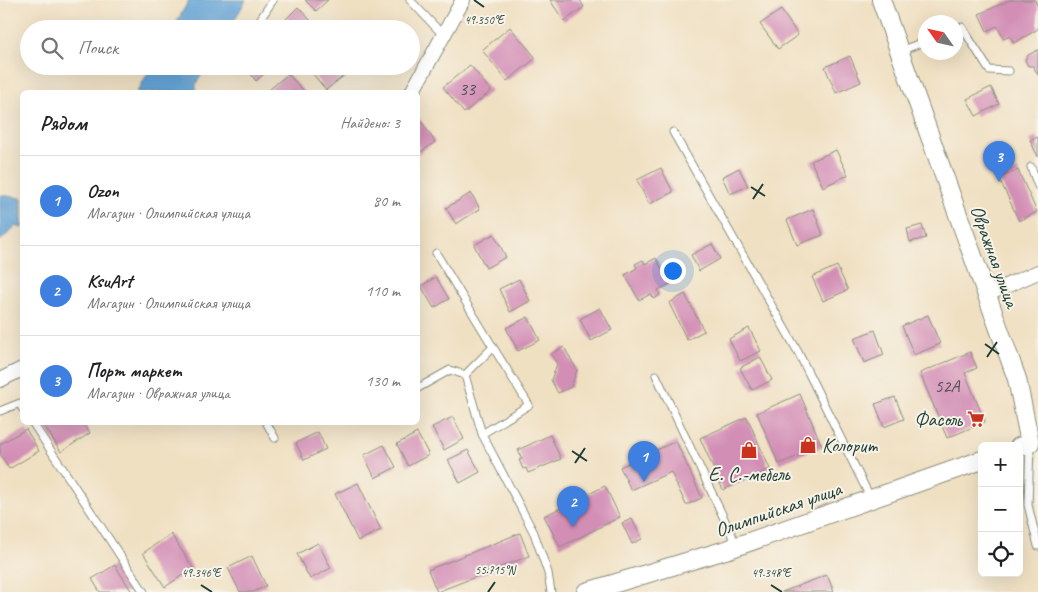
<!DOCTYPE html>
<html lang="ru">
<head>
<meta charset="utf-8">
<style>
  :root { --surface:#fff; --page:#f2f2f2; --text:#202124; --muted:#757577; --line:#e0e0e0; --accent:#c8321e }
  body { margin:0; font-family:Caveat,sans-serif; background:var(--page); color:var(--text) }
  .controls { position:absolute; right:15px; bottom:15px; display:grid; overflow:hidden; border-radius:8px; box-shadow:0 5px 20px #0002 }
  .controls button { width:45px; height:45px; display:grid; place-items:center; padding:0; border:0; border-bottom:1px solid var(--line); background:var(--surface); color:var(--text); font:25px sans-serif }
  .compass { position:absolute; left:918px; top:15px; width:45px; height:45px; border-radius:50%; background:var(--surface); box-shadow:0 5px 20px #0002; rotate:304deg }
  .you { position:absolute; left:672px; top:270px; width:18px; height:18px; margin:-12px; border:4px solid #fff; border-radius:50%; background:#1a73e8; box-shadow:0 0 0 8px #1a73e833 }
  .badge { display:grid; place-items:center; width:32px; height:32px; border-radius:50%; background:var(--accent); color:#fff; font-size:16px; font-weight:700 }
  .pin { position:absolute; translate:-50% -41px; filter:drop-shadow(0 1px 2px #0008) }
  .pin::after { content:''; position:absolute; top:26px; width:18px; height:15px; background:inherit; clip-path:polygon(0 0,100% 0,50% 100%) }
  .list { margin:0; padding:0; list-style:none }
  h2 { display:flex; justify-content:space-between; align-items:center; height:65px; margin:0; padding:0 20px; font-size:21px }
  h2 small { font-size:16px; font-weight:400; color:var(--muted) }
  .list li { display:grid; grid-template-columns:32px 1fr auto; gap:15px; align-items:center; box-sizing:border-box; height:90px; padding:0 20px; border-top:1px solid var(--line) }
  .list b { display:block; font-size:19px; white-space:nowrap }
  .list p { margin:0; font-size:16px; white-space:nowrap; color:var(--muted) }
  .list em { font-size:16px; font-style:normal; color:var(--muted) }
  .icon { flex:none; width:28px; height:28px; fill:none; stroke:currentColor; stroke-width:2; stroke-linecap:round; stroke-linejoin:round }
  .map { position:relative; flex:none; width:1038px; height:592px; overflow:hidden }
  .search { position:absolute; background:var(--surface); box-shadow:0 5px 20px #0002; left:20px; top:20px; width:400px; height:55px; display:flex; align-items:center; gap:12px; box-sizing:border-box; padding:0 18px; border-radius:28px; color:var(--muted); font-size:19px }
  .panel { position:absolute; background:var(--surface); box-shadow:0 5px 20px #0002; left:20px; top:90px; width:400px; height:335px; border-radius:8px }
  .map>svg:first-child { display:block }
</style>
</head>
<body>
<div class="map">
<svg width="1038" height="592" viewBox="0 0 1038 592">
  <rect width="100%" height="100%" fill="#f7f3e8"/>
  <filter id="ink" filterUnits="userSpaceOnUse"><feTurbulence type="fractalNoise" baseFrequency=".02" numOctaves="2"/><feDisplacementMap in="SourceGraphic" scale="10" xChannelSelector="R" yChannelSelector="G"/><feConvolveMatrix kernelMatrix="1 2 1 2 8 2 1 2 1" color-interpolation-filters="sRGB"/></filter>
  <filter id="wash" filterUnits="userSpaceOnUse"><feTurbulence type="fractalNoise" baseFrequency=".0096" numOctaves="4" result="noise"/><feDisplacementMap in="SourceGraphic" scale="20" xChannelSelector="R" yChannelSelector="G"/><feGaussianBlur stdDeviation="1.12" result="paint"/><feColorMatrix in="noise" values="0 0 0 0 0 0 0 0 0 0 0 0 0 0 0 0 0 1.4 0 .05"/><feComposite in="paint" operator="in"/></filter>
  <g filter="url(#wash)">
    <rect width="100%" height="100%" fill="#f0e0c2"/>
    <path fill="#65a4d7" stroke="#427086" d="M189 0H246L229 29H173Z
      M152 66H207L196 84V92H137Z
      M0 195 22 198V228L16 226 0 241Z"/>
    <g id="blocks">
      <path fill="#d38eb6" d="M305 0H328L316 11Z
        M550 0H580L584 7 564 21Z
        M1010 0H1035L1038 7V29L1014 43 1010 36 1004 39 997 26 987 31 979 14Z
        M298 7 311 21 303 29H294L285 20Z
        M781 10 798 35 778 49 760 24Z
        M510 27 536 58 507 81 482 50Z
        M1038 50V75L1033 66H1028L1025 60 1028 55Z
        M850 56 861 82 836 93 825 67Z
        M470 65 491 91 464 113 443 87Z
        M245 66H268L270 68 256 81Z
        M312 66H340L346 74 326 90 309 69Z
        M288 74 305 92H273L270 89Z
        M991 87 999 104 976 116 967 99Z
        M418 116 435 142 418 154Z
        M1038 137V157L1030 140Z
        M836 150 848 175 823 187 811 161Z
        M661 168 673 192 649 204 637 180Z
        M739 168 748 186 730 194 722 177Z
        M1018 170 1037 212 1019 221 999 178Z
        M471 193 480 209 456 224 446 208Z
        M813 209 823 235 797 245 787 220Z
        M922 225 926 238 910 242 907 229Z
        M494 234 506 257 486 268 474 245Z
        M712 244 720 259 699 271 691 255Z
        M656 258 670 284 658 290 660 295 654 299 651 294 639 300 625 275 637 268 635 264 643 260 645 264Z
        M837 266 848 290 823 301 812 277Z
        M436 277 449 299 434 308 421 286Z
        M519 279 530 301 510 312 499 289Z
        M685 294 704 331 687 340 669 303Z
        M600 308 612 330 591 341 580 319Z
        M928 315 940 344 914 355 902 326Z
        M528 317 540 340 518 351 506 328Z
        M749 328 761 351 740 361 729 339Z
        M875 330 884 355 864 363 854 338Z
        M564 347 577 370 571 387 558 393 551 380 557 364 551 354Z
        M970 352 977 368 965 373 985 422 947 438 920 373Z
        M760 357 772 380 752 390 740 368Z
        M800 394 822 446 779 464 757 413Z
        M895 397 904 419 884 427 875 404Z
        M453 417 464 439 444 450 432 427Z
        M747 417 770 469 723 490 700 438Z
        M42 422H82L90 433 61 452Z
        M26 429 39 451 9 469 0 454V444Z
        M318 432 326 449 304 460 296 443Z
        M417 433 429 455 408 466 397 444Z
        M550 435 561 459 528 473 526 468 523 469 519 460 522 459 518 450Z
        M676 441 702 498 686 505 671 472 631 490 620 467Z
        M384 445 396 467 375 478 364 455Z
        M468 450 480 472 460 483 448 460Z
        M358 483 381 530 358 541 335 494Z
        M605 486 620 517 560 547 544 516Z
        M632 519 642 539 632 544 622 523Z
        M520 533 529 556 437 592 428 570Z
        M171 534 193 568 165 587 143 553Z
        M318 543 331 568 310 579 297 554Z
        M252 556 266 586 253 592H240L228 568Z
        M115 565 132 592H100L92 579Z
        M827 575 834 592H782Z"/>
    </g>
  </g>
  <g filter="url(#ink)">
    <use href="#blocks" fill-opacity="0" stroke="#888e7b" stroke-width="1"/>
    <g fill="none" stroke-linecap="round" stroke-linejoin="round">
      <g stroke="#888e7b" stroke-width="9">
        <path id="service" d="M410 0 444 36
          M254 29 273 0
          M956 29 962 27 989 70 1009 71
          M900 51 926 41
          M673 132 798 352 871 499
          M1031 167 1038 186
          M436 253 493 347 465 375
          M656 375 737 546
          M418 388 450 370 465 375 482 434 534 533 548 573 551 592
          M0 411 20 403 22 408
          M32 422 144 592
          M266 422 275 438
          M482 434 529 405 493 347
          M1030 445 1028 505 1038 546"/>
      </g>
      <g stroke="#888e7b" stroke-width="16">
        <path id="minor" d="M412 92 463 0
          M985 295 1038 272
          M0 380 22 369"/>
      </g>
      <g stroke="#888e7b" stroke-width="20">
        <path id="tertiary" d="M881 0 1017 379 1030 443 1019 447
          M586 592 729 549 982 460"/>
      </g>
      <use href="#service" stroke="#fff" stroke-width="7"/>
      <use href="#minor" stroke="#fff" stroke-width="14"/>
      <use href="#tertiary" stroke="#fff" stroke-width="18"/>
    </g>
  </g>
  <path fill="none" stroke="#1f3d34" stroke-width="2" d="M474 0 484 7M751 187 765 196M753 199 763 184M985 344 999 354M987 357 997 342M572 451 587 461M575 463 585 448M201 585 212 592M771 585 782 592M488 592 495 582"/>
  <defs>
    <g id="supermarket-bare" transform="scale(1.35)"><path d="M-6-5.5h2.5l.6 2H6L4.5 2H-2.5L-4.4-4H-6ZM-1.5 3.2a1.3 1.3 0 1 0 .1 0ZM3 3.2a1.3 1.3 0 1 0 .1 0Z" fill="#c8321e" stroke="#f7f3e8" stroke-width="2.5" paint-order="stroke"/></g>
    <g id="shop-bare" transform="scale(1.35)"><path d="M-5-2.5h2.3a2.7 3.5 0 0 1 5.4 0H5L5.5 6h-11ZM-1.5-2.5h3a1.5 2.3 0 0 0-3 0Z" fill="#c8321e" stroke="#f7f3e8" stroke-width="2.5" paint-order="stroke"/></g>
  </defs>
  <g fill-rule="evenodd">
    <use href="#supermarket-bare" x="976" y="419"/>
    <use href="#shop-bare" x="808" y="445"/>
    <use href="#shop-bare" x="749" y="450"/>
  </g>
  <g text-anchor="middle" stroke-width="4" stroke-linejoin="round" paint-order="stroke">
    <g font-size="18" fill="#4c5154">
      <text x="467" y="95">33</text>
      <text x="947" y="392">52А</text>
    </g>
    <g font-size="20" fill="#1f3d34" stroke="#f7f3e8">
      <text transform="translate(995 256) rotate(70)" y="7">Овражная улица</text>
      <text transform="translate(778 509) rotate(-19)" y="7">Олимпийская улица</text>
    </g>
    <g font-size="20" fill="#1f3d34" stroke="#f7f3e8" text-anchor="end">
      <text x="962" y="426">Фасоль</text>
      <text x="822" y="452" text-anchor="start">Колорит</text>
      <text x="749" y="481" text-anchor="middle">Е. С.-мебель</text>
    </g>
  </g>
  <g font-size="12" text-anchor="middle" fill="#1f3d34" stroke="#f7f3e8" stroke-width="4" stroke-linejoin="round" paint-order="stroke">
    <text x="484" y="24">49.350°E</text>
    <text x="495" y="574">55.715°N</text>
    <text x="201" y="577">49.346°E</text>
    <text x="771" y="577">49.348°E</text>
  </g>
</svg>
<div class="controls">
<button>+</button>
<button>−</button>
<button><svg class="icon" aria-label="locate" viewBox="0 0 24 24"><circle cx="12" cy="12" r="6"/><path d="M12 2v4M12 18v4M2 12h4M18 12h4"/></svg></button>
</div>
<svg class="compass" viewBox="-18 -18 36 36"><path d="M0-13l5 13h-10z" fill="#e53935"/><path d="M0 13l5-13h-10z" fill="#757577"/></svg>
<div class="you"></div>
<div class="pin badge" style="left:644px;top:482px;background:#3f7fe0">1</div>
<div class="pin badge" style="left:573px;top:527px;background:#3f7fe0">2</div>
<div class="pin badge" style="left:999px;top:182px;background:#3f7fe0">3</div>
<div class="search"><svg class="icon" aria-label="search" viewBox="0 0 24 24"><circle cx="10" cy="10" r="6"/><path d="M15 15l6 6"/></svg>Поиск</div>
<section class="panel">
<h2>Рядом<small>Найдено: 3</small></h2>
<ul class="list">
<li><span class="badge" style="background:#3f7fe0">1</span><div><b>Ozon</b><p>Магазин · Олимпийская улица</p></div><em>80 m</em></li>
<li><span class="badge" style="background:#3f7fe0">2</span><div><b>KsuArt</b><p>Магазин · Олимпийская улица</p></div><em>110 m</em></li>
<li><span class="badge" style="background:#3f7fe0">3</span><div><b>Порт маркет</b><p>Магазин · Овражная улица</p></div><em>130 m</em></li>
</ul>
</section>
</div>
</body>
</html>
